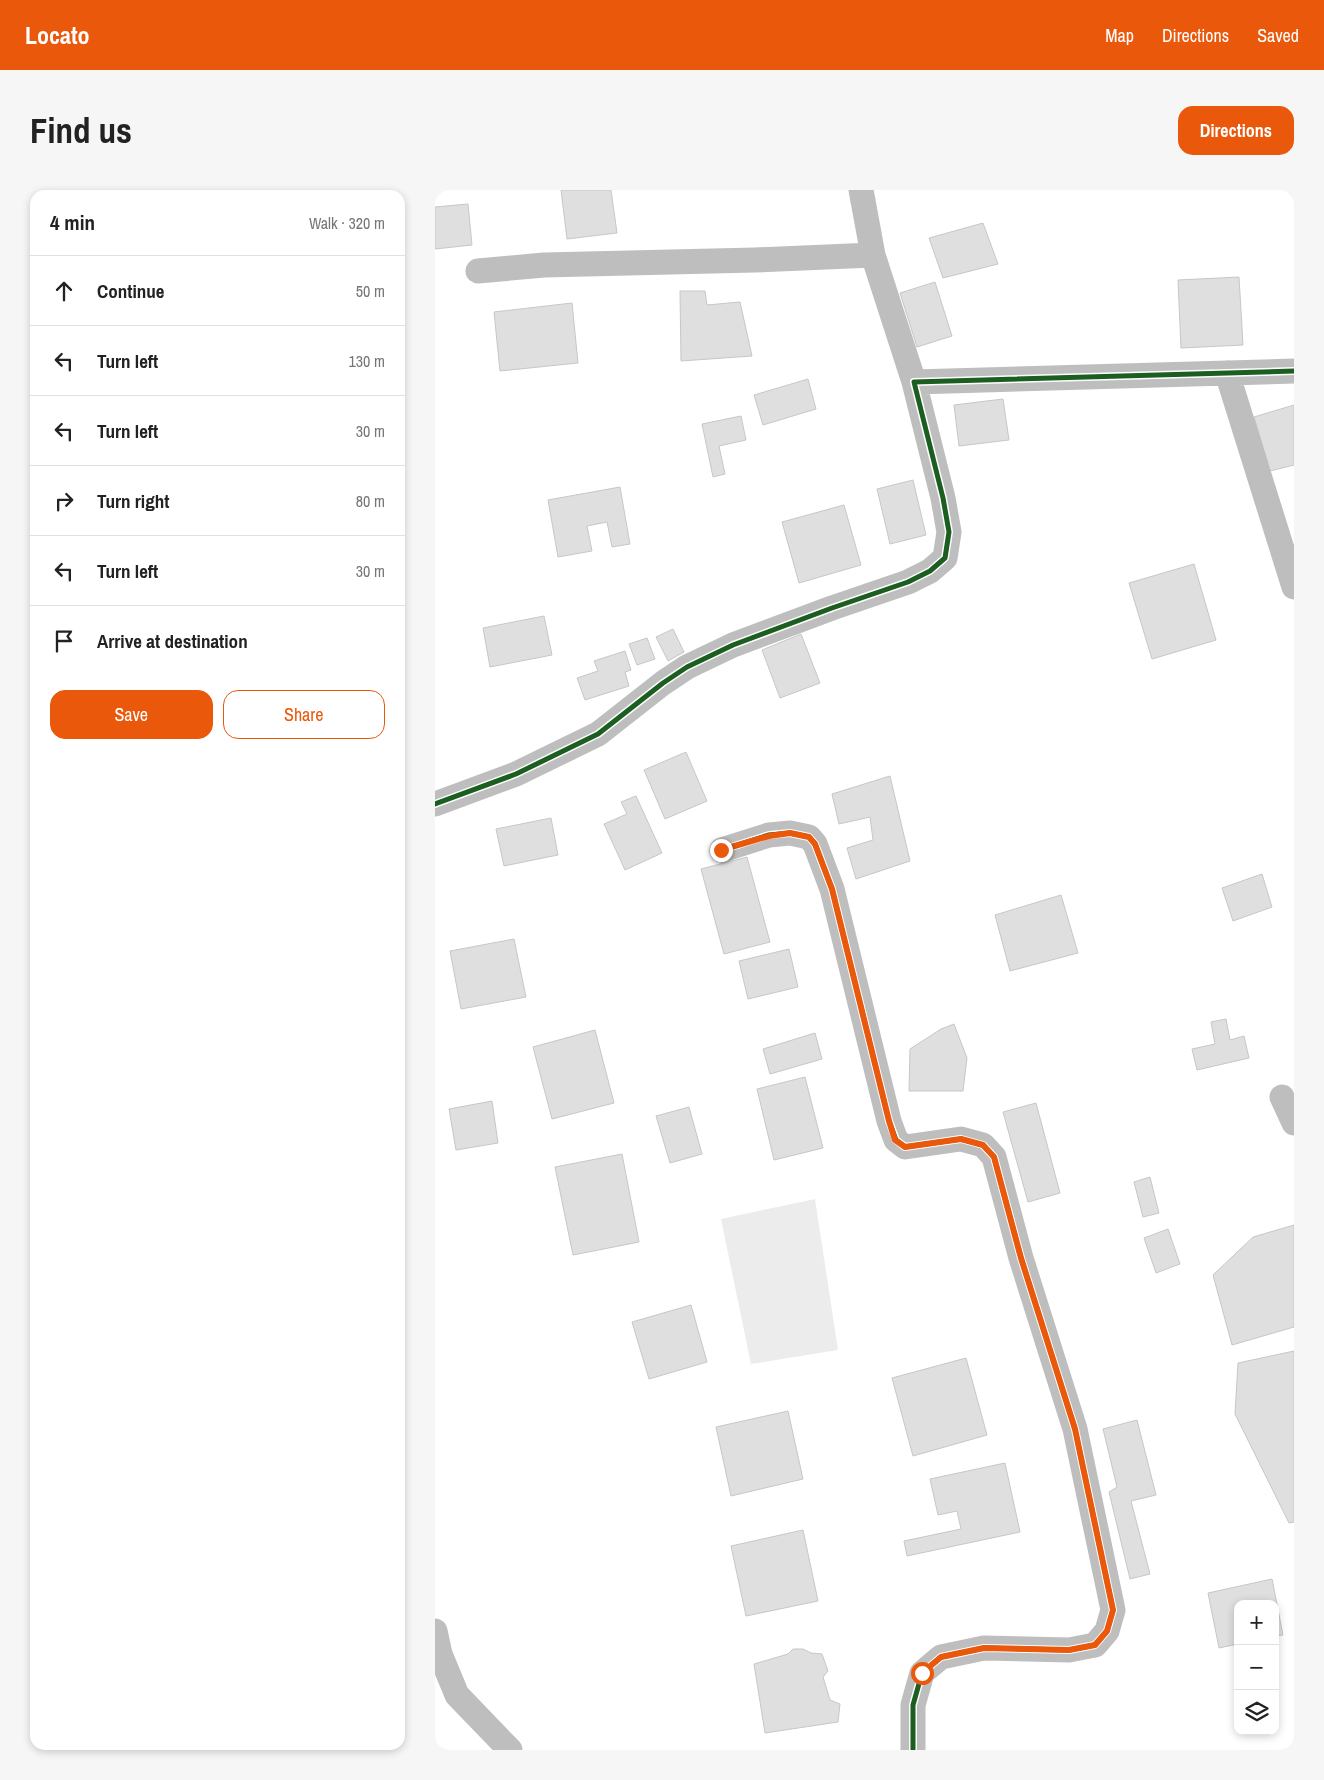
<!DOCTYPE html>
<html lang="en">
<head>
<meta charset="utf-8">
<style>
  :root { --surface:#fff; --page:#f6f6f6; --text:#222; --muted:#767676; --line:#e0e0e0; --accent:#ea580c }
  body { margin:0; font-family:"Archivo Narrow",sans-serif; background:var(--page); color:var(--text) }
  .controls { position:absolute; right:15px; bottom:15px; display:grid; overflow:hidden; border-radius:10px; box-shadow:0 2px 8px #0003 }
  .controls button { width:45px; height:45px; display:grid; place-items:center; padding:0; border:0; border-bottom:1px solid var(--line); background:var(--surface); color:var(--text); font:25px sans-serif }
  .stop { position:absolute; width:15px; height:15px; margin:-11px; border:4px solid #ea580c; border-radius:50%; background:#fff }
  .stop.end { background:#ea580c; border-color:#fff; box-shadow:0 1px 5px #0008 }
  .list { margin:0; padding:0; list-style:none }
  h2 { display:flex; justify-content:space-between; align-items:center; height:65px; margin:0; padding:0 20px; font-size:21px }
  h2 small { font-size:16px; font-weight:400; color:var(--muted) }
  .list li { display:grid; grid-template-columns:32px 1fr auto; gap:15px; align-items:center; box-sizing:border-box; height:70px; padding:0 20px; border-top:1px solid var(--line) }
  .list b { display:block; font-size:19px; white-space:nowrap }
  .list em { font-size:16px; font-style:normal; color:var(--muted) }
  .actions { display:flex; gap:10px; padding:15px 20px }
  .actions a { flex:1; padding:11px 0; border:1px solid var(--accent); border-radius:15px; text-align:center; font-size:18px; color:var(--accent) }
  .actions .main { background:var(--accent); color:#fff }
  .icon { flex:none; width:28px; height:28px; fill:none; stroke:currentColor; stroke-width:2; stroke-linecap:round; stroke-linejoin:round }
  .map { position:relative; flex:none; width:859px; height:1560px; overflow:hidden; border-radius:15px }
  header { display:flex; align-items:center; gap:30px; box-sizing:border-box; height:70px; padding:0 25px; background:var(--accent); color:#fff }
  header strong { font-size:24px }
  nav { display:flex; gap:28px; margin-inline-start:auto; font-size:18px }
  .intro { display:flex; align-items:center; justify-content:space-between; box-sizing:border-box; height:120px; padding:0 30px }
  h1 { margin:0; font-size:35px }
  .button { padding:12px 22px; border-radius:15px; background:var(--accent); color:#fff; font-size:18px; font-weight:700 }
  main { display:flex; gap:30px; padding:0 30px }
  aside { flex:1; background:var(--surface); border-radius:15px; box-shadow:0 2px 8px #0003 }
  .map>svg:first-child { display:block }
</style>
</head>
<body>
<header>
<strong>Locato</strong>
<nav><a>Map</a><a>Directions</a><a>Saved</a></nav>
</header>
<div class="intro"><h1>Find us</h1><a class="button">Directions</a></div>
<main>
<aside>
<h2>4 min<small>Walk · 320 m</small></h2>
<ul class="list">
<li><svg class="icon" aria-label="ahead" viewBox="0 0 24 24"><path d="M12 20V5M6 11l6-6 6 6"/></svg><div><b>Continue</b></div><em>50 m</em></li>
<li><svg class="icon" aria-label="left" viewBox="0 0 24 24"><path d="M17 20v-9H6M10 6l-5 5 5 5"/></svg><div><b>Turn left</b></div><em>130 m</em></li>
<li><svg class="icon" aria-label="left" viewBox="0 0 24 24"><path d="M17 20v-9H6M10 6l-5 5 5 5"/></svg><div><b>Turn left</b></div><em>30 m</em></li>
<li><svg class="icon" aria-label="right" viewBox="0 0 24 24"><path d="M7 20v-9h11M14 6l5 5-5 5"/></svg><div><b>Turn right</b></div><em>80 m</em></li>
<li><svg class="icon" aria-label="left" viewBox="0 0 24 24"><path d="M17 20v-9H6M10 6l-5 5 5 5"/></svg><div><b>Turn left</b></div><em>30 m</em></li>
<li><svg class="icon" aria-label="arrive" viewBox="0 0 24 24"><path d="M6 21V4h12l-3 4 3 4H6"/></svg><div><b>Arrive at destination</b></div></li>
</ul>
<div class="actions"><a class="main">Save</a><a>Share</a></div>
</aside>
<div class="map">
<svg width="859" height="1560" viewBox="0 0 859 1560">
  <rect width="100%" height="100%" fill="#fff"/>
  <path fill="#ececec" d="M380 1009 403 1160 316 1174 286 1029Z"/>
  <path fill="#dfdfdf" stroke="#c7c7c7" d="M126 0H176L182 43 132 49Z
    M33 14 37 55 0 59V17Z
    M548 33 563 74 508 88 494 48Z
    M804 87 808 155 746 158 743 90Z
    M500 92 517 146 482 157 465 103Z
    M245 101H270L272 115 305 112 317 166 246 171Z
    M137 113 143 173 65 181 59 122Z
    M373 189 381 219 328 235 319 205Z
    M568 209 574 250 524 256 519 215Z
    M859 215V275L835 281 819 227Z
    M306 226 311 250 284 256 290 284 278 287 267 234Z
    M478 290 491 345 455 354 442 299Z
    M185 297 195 354 177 357 172 332 152 336 157 361 123 367 113 310Z
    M409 315 426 375 364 393 347 332Z
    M759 374 781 450 717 469 694 393Z
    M109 426 117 465 55 477 48 438Z
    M238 439 249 462 233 471 221 447Z
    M366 444 385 493 345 508 327 460Z
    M212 448 220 469 202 475 194 454Z
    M190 461 196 480 190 482 194 496 150 510 142 488 163 481 159 471Z
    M251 562 272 611 230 629 209 580Z
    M455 586 475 671 421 689 412 658 438 650 435 627 404 634 397 604Z
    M201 606 227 663 190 680 169 634 192 624 186 612Z
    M116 628 123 665 69 676 61 639Z
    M312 667 335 752 289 764 266 679Z
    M827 684 837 717 798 731 787 698Z
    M626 705 643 763 575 781 560 725Z
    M79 749 91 807 26 819 15 761Z
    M354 759 363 797 313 809 304 771Z
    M791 829 795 850 809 846 814 868 762 880 757 859 780 854 776 832Z
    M519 834 532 868 528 901H474L475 859 506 839Z
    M160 840 179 913 117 929 98 857Z
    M380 843 387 869 335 884 328 859Z
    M370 887 388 958 339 970 322 899Z
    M57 911 63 953 21 960 14 919Z
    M601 913 625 1003 593 1012 568 922Z
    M254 917 267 964 235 973 221 926Z
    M187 964 204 1052 138 1065 120 977Z
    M715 987 724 1023 708 1027 699 992Z
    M859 1035V1137L797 1155 778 1085 818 1047Z
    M733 1039 745 1074 721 1083 709 1048Z
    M256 1115 272 1172 214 1189 197 1132Z
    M859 1161V1332L854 1333 800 1224 803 1173Z
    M531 1168 552 1245 478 1266 457 1188Z
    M353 1221 368 1289 296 1306 281 1237Z
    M702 1230 721 1305 696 1311 715 1384 695 1389 674 1302 682 1297 668 1239Z
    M570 1273 585 1342 472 1366 469 1351 526 1339 522 1321 503 1325 495 1289Z
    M368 1340 383 1411 311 1426 296 1356Z
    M837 1389 848 1445 840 1446V1414H803V1454L784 1458 773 1403Z
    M358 1459H368L376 1463 387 1464 393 1481 388 1487 395 1510 405 1514 403 1532 330 1543 319 1474 353 1464Z"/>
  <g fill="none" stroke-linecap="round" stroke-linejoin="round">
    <path stroke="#bebebe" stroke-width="25" d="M426 0 438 65 479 192
      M43 81 109 75 320 70 438 65
      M792 183 859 397
      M0 614 81 584 163 544 228 493 252 477 298 455 397 418 473 392 495 381 510 368 514 342 508 308 479 192 859 181
      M287 660 334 645 355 643 374 647 380 654 397 699 454 931 461 950 470 957 526 949 548 955 559 967 586 1068 640 1239 678 1420 672 1441 660 1455 634 1460 549 1458 506 1467 487 1483 478 1515V1560
      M847 907 859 933
      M0 1441 5 1464 22 1505 75 1560"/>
    <g stroke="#fff" stroke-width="8">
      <path id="cycleway" d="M0 614 81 584 163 544 228 493 252 477 298 455 397 418 473 392 495 381 510 368 514 342 508 308 479 192 859 181
        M287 660 334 645 355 643 374 647 380 654 397 699 454 931 461 950 470 957 526 949 548 955 559 967 586 1068 640 1239 678 1420 672 1441 660 1455 634 1460 549 1458 506 1467 487 1483 478 1515V1560"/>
    </g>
    <use href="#cycleway" stroke="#1b5e20" stroke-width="5"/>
  </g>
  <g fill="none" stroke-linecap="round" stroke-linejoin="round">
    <path stroke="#ea580c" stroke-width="6" d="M286 660 334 646 355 643 374 647 380 654 397 699 454 931 460 950 470 957 526 949 548 955 559 967 586 1068 640 1239 678 1420 672 1441 660 1455 634 1460 549 1458 506 1467 487 1483"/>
  </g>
</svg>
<div class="controls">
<button>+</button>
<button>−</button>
<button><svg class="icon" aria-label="layers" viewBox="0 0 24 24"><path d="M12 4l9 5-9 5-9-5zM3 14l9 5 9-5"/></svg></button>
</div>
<div class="stop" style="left:487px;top:1483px"></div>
<div class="stop end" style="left:286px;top:660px"></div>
</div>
</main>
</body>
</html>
